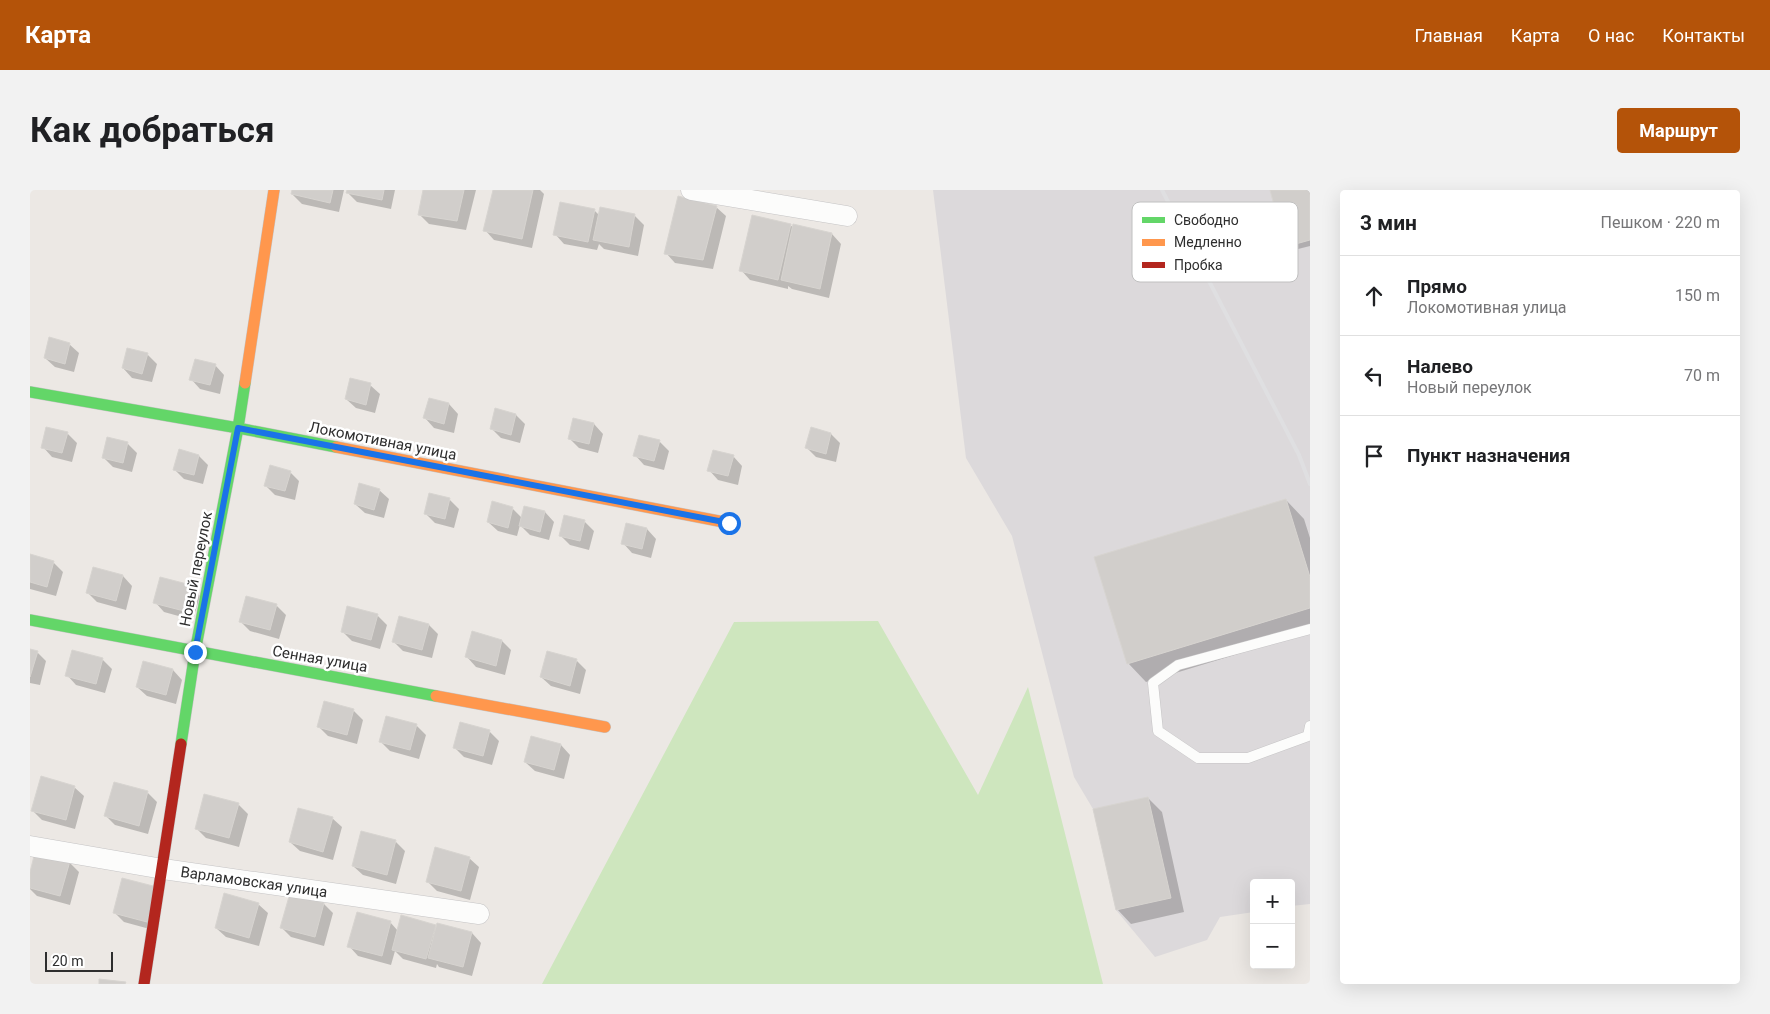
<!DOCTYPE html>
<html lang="ru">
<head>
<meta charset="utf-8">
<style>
  :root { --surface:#fff; --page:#f2f2f2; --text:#202124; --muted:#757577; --line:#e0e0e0; --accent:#b45309 }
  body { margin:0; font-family:Roboto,sans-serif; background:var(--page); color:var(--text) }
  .controls { position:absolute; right:15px; bottom:15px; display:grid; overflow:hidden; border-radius:5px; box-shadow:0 5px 20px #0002 }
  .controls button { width:45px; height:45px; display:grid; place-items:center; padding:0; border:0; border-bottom:1px solid var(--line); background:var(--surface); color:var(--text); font:25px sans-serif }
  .scale { position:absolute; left:15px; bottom:12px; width:68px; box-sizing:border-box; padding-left:5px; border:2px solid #2e2e2e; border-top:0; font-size:14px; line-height:18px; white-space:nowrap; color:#2e2e2e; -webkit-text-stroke:4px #fff; paint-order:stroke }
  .stop { position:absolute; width:15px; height:15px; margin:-11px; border:4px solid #1a73e8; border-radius:50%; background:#fff }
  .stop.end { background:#1a73e8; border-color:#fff; box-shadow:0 1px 5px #0008 }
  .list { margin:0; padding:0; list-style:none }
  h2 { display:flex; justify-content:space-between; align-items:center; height:65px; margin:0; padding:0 20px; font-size:21px }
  h2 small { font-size:16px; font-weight:400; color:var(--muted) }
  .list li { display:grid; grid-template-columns:32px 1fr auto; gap:15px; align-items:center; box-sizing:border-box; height:80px; padding:0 20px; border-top:1px solid var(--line) }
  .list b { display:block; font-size:19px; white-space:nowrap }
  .list p { margin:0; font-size:16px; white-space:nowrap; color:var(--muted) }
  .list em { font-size:16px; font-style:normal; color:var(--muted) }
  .icon { flex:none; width:28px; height:28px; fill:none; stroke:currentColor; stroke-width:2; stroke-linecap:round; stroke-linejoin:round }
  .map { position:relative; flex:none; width:1280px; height:794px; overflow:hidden; border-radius:5px }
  header { display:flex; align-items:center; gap:30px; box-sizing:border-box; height:70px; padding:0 25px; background:var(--accent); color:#fff }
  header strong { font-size:24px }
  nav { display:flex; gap:28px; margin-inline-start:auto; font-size:18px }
  .intro { display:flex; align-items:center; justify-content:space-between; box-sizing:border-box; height:120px; padding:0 30px }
  h1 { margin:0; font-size:35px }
  .button { padding:12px 22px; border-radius:5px; background:var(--accent); color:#fff; font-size:18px; font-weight:700 }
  main { display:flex; gap:30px; padding:0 30px }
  aside { flex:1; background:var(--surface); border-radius:5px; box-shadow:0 5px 20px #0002 }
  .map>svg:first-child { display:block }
</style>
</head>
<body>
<header>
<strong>Карта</strong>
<nav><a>Главная</a><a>Карта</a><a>О нас</a><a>Контакты</a></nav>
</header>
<div class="intro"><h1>Как добраться</h1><a class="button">Маршрут</a></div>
<main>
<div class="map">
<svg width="1280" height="794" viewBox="0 0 1280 794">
  <rect width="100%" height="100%" fill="#ece8e4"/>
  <path fill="#dcd9db" d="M903 0H1280V714L1261 716V693H1224V722L1190 727 1177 750 1125 767 1086 720 1063 619 1044 587 982 346 936 268Z"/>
  <path fill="#cee6be" d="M848 431 948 605 998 497 1073 794H512L704 432Z"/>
  <path fill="#0003" d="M263 0H314L309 22 272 14 262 4Z
    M318 0H365L361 19 327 12 318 3Z
    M395 0H446L436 40 399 34 389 24Z
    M464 0H510L514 4 502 58 464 50 455 40Z
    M1241 0H1280V56L1260 61 1256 57Z
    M686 17 696 26 683 79 645 73 636 63Z
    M564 20 569 25H604L614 35 608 66 574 59 569 54 567 60 534 54 525 44Z
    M760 35 764 38 802 44 811 54 799 108 762 99 758 96V99L720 90 711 80Z
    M39 154 49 163 44 182 25 177 15 168Z
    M117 164 127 174 122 192 102 188 93 178Z
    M185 175 194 185 190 204 170 199 161 189Z
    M340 195 350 204 345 223 326 218 316 209Z
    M400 209 419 214 428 224 424 243 404 238 395 228Z
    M486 225 495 234 490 253 471 248 462 239Z
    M564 234 573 244 568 263 549 258 539 248Z
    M782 239 801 244 810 253 806 272 786 267 777 258Z
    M37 243 47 253 42 272 22 267 13 257Z
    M78 249 98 254 107 263 102 282 83 277 74 268Z
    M629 251 639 261 634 280 614 275 605 265Z
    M149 261 169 266 178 275 173 294 154 289 145 280Z
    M703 266 712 276 708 295 688 290 679 280Z
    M260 282 269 291 265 310 245 305 236 296Z
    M349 300 359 309 354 328 335 323 325 314Z
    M419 309 429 319 424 338 405 333 395 323Z
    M1256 310 1274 329 1280 348V442L1116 492 1098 473Z
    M482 318 492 328 515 322 524 332 519 350 500 345 490 335 487 346 468 341 458 332Z
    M554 331 564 341 559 360 540 355 530 345Z
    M597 334 617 339 626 349 621 368 602 363 593 353Z
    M0 366 23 372 33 382 26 406 0 399Z
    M64 378 93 386 102 396 96 420 67 412 57 402Z
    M160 396 170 406 163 430 134 422 125 412Z
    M246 415 256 425 249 449 220 441 211 432Z
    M347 425 357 435 350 459 322 451 312 441Z
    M399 435 408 444 402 468 373 461 363 451Z
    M443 443 472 451 481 460 475 485 446 477 437 467Z
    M0 460 7 462 16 471 10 495 0 493Z
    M72 469 82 479 75 503 46 495 37 485Z
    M547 471 556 480 550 504 521 496 511 487Z
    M114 473 143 480 152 490 146 514 117 506 107 497Z
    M323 520 333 530 327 554 298 546 288 536Z
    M386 535 396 545 389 569 360 561 351 552Z
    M459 541 469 551 462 575 434 567 424 557Z
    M531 555 540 565 534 589 505 581 495 572Z
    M44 597 54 606 45 639 12 630 3 621Z
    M117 602 127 612 118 644 85 635 76 626Z
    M1118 608 1132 622 1154 722 1101 734 1087 719Z
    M208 614 218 624 209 657 176 648 166 638Z
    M302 628 312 637 303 670 270 661 260 652Z
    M366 652 375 661 366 694 333 685 323 676Z
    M439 668 449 677 440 710 407 701 398 692Z
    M39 672 49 682 40 715 7 706 0 699V686Z
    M93 689 127 741 94 732 84 722Z
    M228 714 238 723 229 756 196 747 186 738Z
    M294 714 303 723 294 756 261 747 252 738Z
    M360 732 368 741 405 736 407 738 442 743 451 753 442 786 409 777 407 774 406 778 373 769 365 761 361 775 328 766 319 756Z"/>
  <path fill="#d1cecb" stroke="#d7d4d0" d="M262 0H303L300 13 261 4Z
    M317 0H354L352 10 316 3Z
    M393 0H434L427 31 388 25Z
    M463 0H503L492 49 453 41Z
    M1240 0H1280V50L1255 57Z
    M648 6 687 16 673 70 634 64Z
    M530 12 565 19 558 52 523 45Z
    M570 17 605 24 599 57 563 50Z
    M722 25 761 34 748 90 709 81Z
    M763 34 802 43 790 99 751 90Z
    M19 147 40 153 35 174 14 168Z
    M97 158 118 163 112 184 92 178Z
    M165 169 186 174 180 195 159 190Z
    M320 188 341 193 336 215 315 209Z
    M399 208 419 213 414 234 393 228Z
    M465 218 486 224 481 245 460 239Z
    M543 228 564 233 559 254 538 249Z
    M16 237 38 242 32 263 11 258Z
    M781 237 801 243 796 264 775 258Z
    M609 245 630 250 624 271 603 266Z
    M77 247 98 252 93 273 72 268Z
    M149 259 169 265 164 285 143 280Z
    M683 260 704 265 698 286 677 281Z
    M240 275 261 281 255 301 234 296Z
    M329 293 350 299 344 320 324 314Z
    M399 303 420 308 415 329 394 324Z
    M1256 309 1280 387V418L1097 474 1064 367Z
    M462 311 483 317 478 338 457 332Z
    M494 316 515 321 510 342 489 336Z
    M534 325 555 330 550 351 529 346Z
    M596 333 617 338 612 359 591 354Z
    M0 364 24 371 17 397 0 392Z
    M63 377 93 385 86 411 56 403Z
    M130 387 161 395 154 421 123 413Z
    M216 406 247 414 240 440 209 432Z
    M317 416 348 424 341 450 311 442Z
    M369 426 399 434 392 460 362 452Z
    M442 441 472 450 466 476 435 467Z
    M0 459 8 461 0 487Z
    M42 460 73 468 66 494 35 486Z
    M517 461 547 469 540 496 510 487Z
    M113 471 143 479 136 505 106 497Z
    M294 511 324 519 317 545 287 537Z
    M356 526 387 534 380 560 349 552Z
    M430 532 460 540 453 566 423 558Z
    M501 546 531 554 524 580 494 572Z
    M11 586 45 596 36 630 1 621Z
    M84 592 118 601 109 636 74 626Z
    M174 604 209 613 199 648 165 639Z
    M1118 607 1141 708 1086 720 1063 619Z
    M268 618 303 627 293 662 259 652Z
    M331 641 366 650 357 685 322 676Z
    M405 657 440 667 431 701 396 692Z
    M5 662 40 671 30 706 0 698V682Z
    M92 688 127 697 117 732 83 723Z
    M194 703 229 713 219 748 185 738Z
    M260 703 294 713 285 747 250 738Z
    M327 722 361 731 352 766 317 757Z
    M371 725 406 735 396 769 362 760Z
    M407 733 442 742 433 777 398 768Z
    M69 789 96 792 95 794H69Z"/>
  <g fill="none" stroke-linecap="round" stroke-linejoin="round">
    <g stroke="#c5c4c5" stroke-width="11">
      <path id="lane" d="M1280 439 1148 475 1123 493 1128 541 1168 568H1218L1278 546 1280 536"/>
    </g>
    <g stroke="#c5c4c5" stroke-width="21">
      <path id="street" d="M661 0 817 26
        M0 656 133 679 449 724"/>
    </g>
    <g stroke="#c5c4c5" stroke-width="12">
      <path id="fast" d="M0 202 208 238 306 257
        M0 430 406 506
        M151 554 165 462 208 238 215 193"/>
    </g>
    <g stroke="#c5c4c5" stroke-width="12">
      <path id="slow" d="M215 193 244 0
        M306 257 699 333
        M406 506 575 537"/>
    </g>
    <g stroke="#c5c4c5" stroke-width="12">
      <path id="jam" d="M114 794 151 554"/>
    </g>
    <use href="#lane" stroke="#fcfcfb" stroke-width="10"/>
    <use href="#street" stroke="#fcfcfb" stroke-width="20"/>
    <use href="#fast" stroke="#63d668" stroke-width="11"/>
    <use href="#slow" stroke="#ff974d" stroke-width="11"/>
    <use href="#jam" stroke="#b3261e" stroke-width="11"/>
    <path stroke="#dfdfe1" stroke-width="4" d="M1132 0 1269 265 1280 294"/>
  </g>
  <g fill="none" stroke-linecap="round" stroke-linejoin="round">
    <path stroke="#1a73e8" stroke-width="6" d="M165 462 208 238 699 333"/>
  </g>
  <g text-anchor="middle" stroke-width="5" stroke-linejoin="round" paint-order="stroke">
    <g font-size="15" fill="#2e2e2e" stroke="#fff">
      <text transform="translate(353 251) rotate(11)" y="5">Локомотивная улица</text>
      <text transform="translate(166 379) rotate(-79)" y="5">Новый переулок</text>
      <text transform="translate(290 469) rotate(10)" y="5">Сенная улица</text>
      <text transform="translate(224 692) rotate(8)" y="5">Варламовская улица</text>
    </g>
  </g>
  <rect x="1102" y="12" width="166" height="80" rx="8" fill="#fff" stroke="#c0c0c0" stroke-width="1"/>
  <rect x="1112" y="27" width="23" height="6" fill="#63d668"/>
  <rect x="1112" y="49" width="23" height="7" fill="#ff974d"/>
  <rect x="1112" y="72" width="23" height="6" fill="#b3261e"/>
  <g font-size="14" fill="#2e2e2e">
    <text x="1144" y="35">Свободно</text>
    <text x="1144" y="57">Медленно</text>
    <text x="1144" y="80">Пробка</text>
  </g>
</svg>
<div class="controls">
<button>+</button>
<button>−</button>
</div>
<div class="scale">20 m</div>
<div class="stop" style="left:699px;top:333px"></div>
<div class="stop end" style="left:165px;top:462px"></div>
</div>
<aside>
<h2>3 мин<small>Пешком · 220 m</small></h2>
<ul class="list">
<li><svg class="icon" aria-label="ahead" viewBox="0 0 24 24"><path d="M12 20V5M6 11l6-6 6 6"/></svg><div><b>Прямо</b><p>Локомотивная улица</p></div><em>150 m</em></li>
<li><svg class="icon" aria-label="left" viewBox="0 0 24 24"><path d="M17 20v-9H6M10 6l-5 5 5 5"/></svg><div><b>Налево</b><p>Новый переулок</p></div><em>70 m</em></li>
<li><svg class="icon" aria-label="arrive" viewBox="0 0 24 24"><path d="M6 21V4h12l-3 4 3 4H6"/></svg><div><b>Пункт назначения</b></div></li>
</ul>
</aside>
</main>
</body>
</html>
